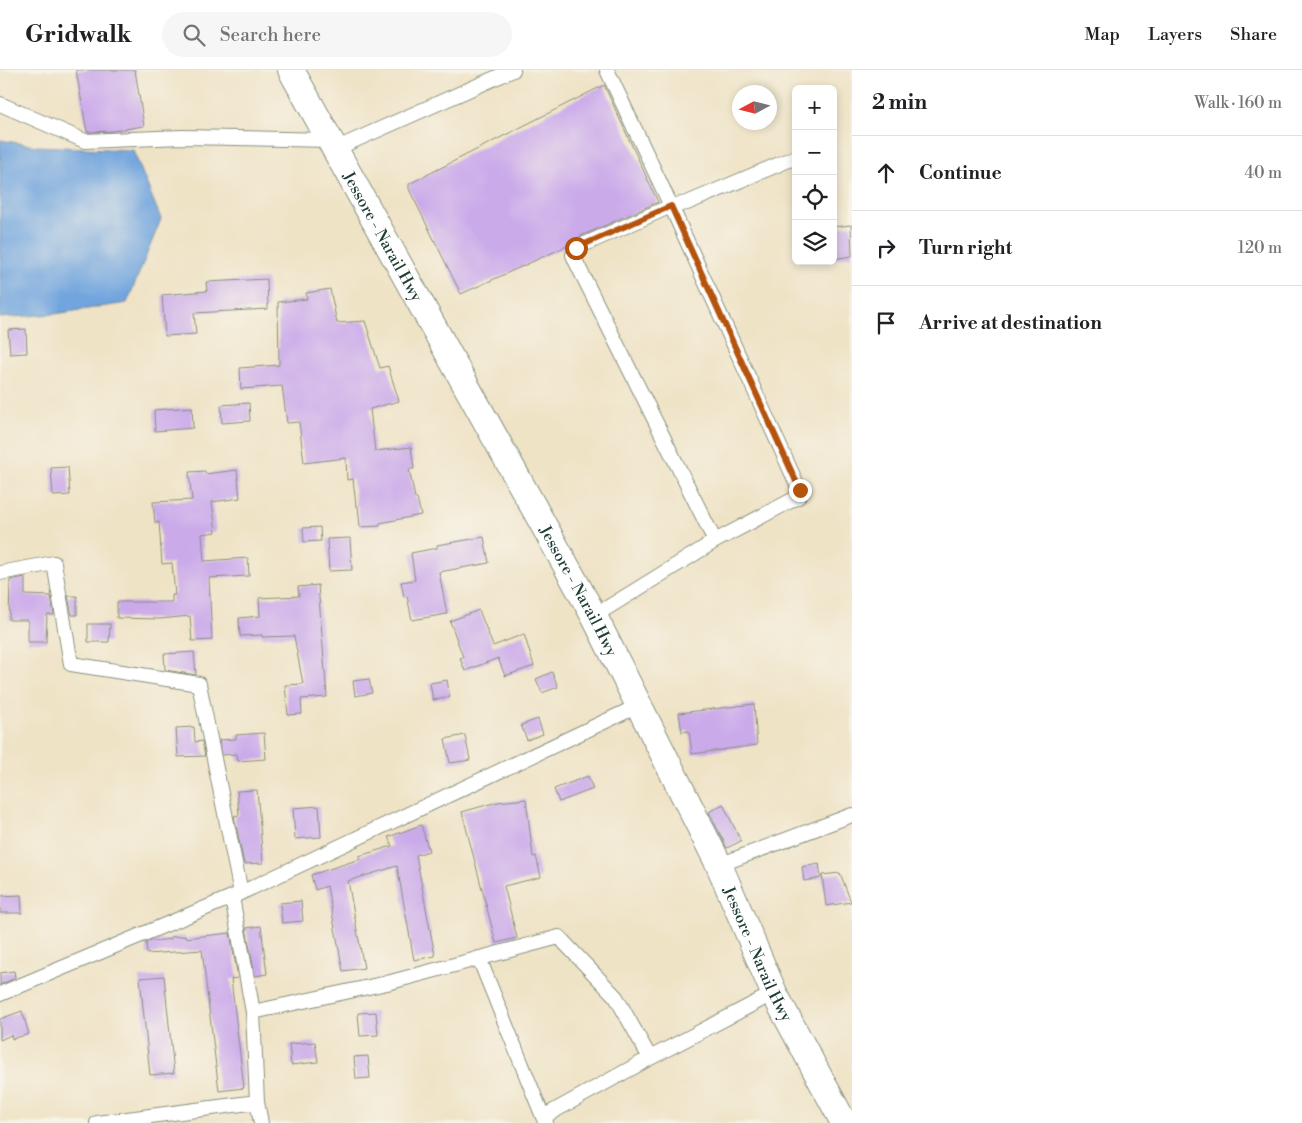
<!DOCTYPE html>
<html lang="en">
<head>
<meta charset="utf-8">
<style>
  :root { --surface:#fff; --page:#f6f6f6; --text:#202124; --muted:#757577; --line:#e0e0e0 }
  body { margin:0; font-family:"Libre Bodoni",serif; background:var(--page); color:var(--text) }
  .controls { position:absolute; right:15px; top:15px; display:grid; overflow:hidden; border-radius:8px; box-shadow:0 2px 8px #0003 }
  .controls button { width:45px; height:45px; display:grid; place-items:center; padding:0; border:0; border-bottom:1px solid var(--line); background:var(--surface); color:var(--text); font:25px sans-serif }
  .compass { position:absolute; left:732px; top:15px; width:45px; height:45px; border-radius:50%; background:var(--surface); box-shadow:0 2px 8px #0003; rotate:263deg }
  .stop { position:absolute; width:15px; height:15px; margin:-11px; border:4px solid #b45309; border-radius:50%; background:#fff }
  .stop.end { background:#b45309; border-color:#fff; box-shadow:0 1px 5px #0008 }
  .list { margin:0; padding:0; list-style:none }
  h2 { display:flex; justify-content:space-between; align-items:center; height:65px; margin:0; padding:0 20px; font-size:21px }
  h2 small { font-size:16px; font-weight:400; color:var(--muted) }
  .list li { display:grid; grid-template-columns:32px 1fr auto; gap:15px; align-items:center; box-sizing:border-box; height:75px; padding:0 20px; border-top:1px solid var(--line) }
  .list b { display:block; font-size:19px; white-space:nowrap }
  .list em { font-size:16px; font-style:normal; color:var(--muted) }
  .icon { flex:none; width:28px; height:28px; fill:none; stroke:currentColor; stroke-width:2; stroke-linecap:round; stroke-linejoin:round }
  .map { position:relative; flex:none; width:852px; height:1053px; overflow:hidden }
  header { display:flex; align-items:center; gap:30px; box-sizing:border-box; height:70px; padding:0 25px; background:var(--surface); border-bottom:1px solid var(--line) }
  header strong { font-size:24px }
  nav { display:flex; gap:28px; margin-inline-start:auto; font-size:18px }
  .search { width:350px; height:45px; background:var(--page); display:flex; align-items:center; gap:12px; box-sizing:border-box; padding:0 18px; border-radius:28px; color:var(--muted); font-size:19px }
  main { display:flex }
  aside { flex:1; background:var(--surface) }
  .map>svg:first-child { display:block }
</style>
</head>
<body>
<header>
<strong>Gridwalk</strong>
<div class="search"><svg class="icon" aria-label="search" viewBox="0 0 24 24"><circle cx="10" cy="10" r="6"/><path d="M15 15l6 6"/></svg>Search here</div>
<nav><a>Map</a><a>Layers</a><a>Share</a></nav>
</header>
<main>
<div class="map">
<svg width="852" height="1053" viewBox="0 0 852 1053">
  <rect width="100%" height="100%" fill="#f7f3e8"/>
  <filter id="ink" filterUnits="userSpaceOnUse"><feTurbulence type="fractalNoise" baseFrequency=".02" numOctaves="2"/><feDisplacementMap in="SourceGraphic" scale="10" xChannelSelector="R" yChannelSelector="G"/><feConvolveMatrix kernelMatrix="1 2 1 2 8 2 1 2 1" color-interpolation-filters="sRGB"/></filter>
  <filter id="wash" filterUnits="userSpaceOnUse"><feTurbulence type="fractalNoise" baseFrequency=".0096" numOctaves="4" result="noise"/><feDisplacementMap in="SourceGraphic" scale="20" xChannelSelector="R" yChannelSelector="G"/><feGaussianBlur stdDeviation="1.12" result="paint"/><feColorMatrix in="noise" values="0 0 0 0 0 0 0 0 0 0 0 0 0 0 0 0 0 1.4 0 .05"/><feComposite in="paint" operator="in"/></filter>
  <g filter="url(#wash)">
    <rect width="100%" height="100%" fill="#efe3c6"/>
    <path fill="#72a5de" stroke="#487189" d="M0 70 36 76 133 80 161 149 127 233 54 244 0 248Z"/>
    <g id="blocks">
      <path fill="#cbaaea" d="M76 0H135L144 56 112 61 87 62Z
        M604 15 658 132 572 170 567 176 461 224 409 119V114Z
        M851 155 852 186 833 189V157Z
        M267 209 268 239 194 243 196 264 165 266 162 225 207 221 206 212Z
        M330 219 337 253 365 251 380 298 388 296 399 331 370 339 375 381 411 377 414 399H409L415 428H417L421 445 380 453V456L360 457 358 436H356L353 409 347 410 346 388 304 393 299 352 287 353 282 316 241 319 240 298 279 295 278 232 307 229 306 223Z
        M26 259 27 283 10 284 8 260Z
        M249 333 250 351 222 353 221 335Z
        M192 337 193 358 155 361 154 340Z
        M68 397 70 425 53 426 51 398Z
        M237 400 240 428 212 432 216 462 202 464 204 491 248 488 249 506 209 508 212 570 192 571 190 546 160 549 117 548V532H172V525H175L172 493 162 494 159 452 155 453 153 432 192 430 189 402 205 401V404Z
        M320 457 321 471 304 472 303 458Z
        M484 467 489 493 439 502 447 544 412 550 407 526 404 527 401 512 415 510 411 483 437 478V475Z
        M350 468 352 500 329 501 327 469Z
        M25 507V525L51 526 54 545H47L46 572H28V550H9L10 510Z
        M318 515 327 627 301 629 302 644 288 645 285 615 303 614 294 566 262 567V565L240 566 239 548 260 546 259 528 299 526 298 517Z
        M68 526H77V545H72Z
        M479 540 493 576 524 564 534 596 505 606 498 588 465 601 460 588 463 587 450 551Z
        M88 554H110L109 572H88Z
        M194 582 196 605 165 600 164 584Z
        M552 602 558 617 542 623 536 609Z
        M369 609 372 623 355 626 353 611Z
        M447 610 450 627 433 630 430 613Z
        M754 634 757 675 692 684 689 661 682 662 679 643Z
        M538 649 543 664 527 670 521 655Z
        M194 657 195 672 202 671 205 686 178 687 176 658Z
        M264 663 266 689 238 691 237 684 222 685 219 670 236 669V665Z
        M465 665 470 690 450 693 445 669Z
        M588 706 593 719 559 732 554 719Z
        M257 720 263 793 244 794 234 746 239 745 237 721Z
        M526 729 533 787 536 786 541 807 504 816 517 868 496 873 462 742 497 732Z
        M723 734 741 771 727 778 709 742Z
        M319 736 321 767 295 769 293 738Z
        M421 755 429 781 416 785 435 886 414 890 397 796 348 811 364 898 343 901 327 816 315 820 311 805 360 789 359 786 392 776 388 767Z
        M819 794 821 808 804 811 802 797Z
        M840 803 851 832 826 836 822 805Z
        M21 825 22 843H0V826Z
        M301 831 303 851 282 853 280 833Z
        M261 856 267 904 255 906 246 858Z
        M230 863 238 908 231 909 244 1018 219 1021 202 880 147 884 146 872 171 869 170 867 185 866V868Z
        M14 901 15 908 0 915V903Z
        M164 906 174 1003 150 1005 140 908Z
        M22 941 29 964 12 969 11 965 0 970V949Z
        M376 942 378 965 360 966 358 943Z
        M315 972 318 992 291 995 289 974Z
        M368 986 370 1008 356 1009 354 987Z"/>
    </g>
  </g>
  <g filter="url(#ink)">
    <use href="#blocks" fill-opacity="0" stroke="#87907d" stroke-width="1"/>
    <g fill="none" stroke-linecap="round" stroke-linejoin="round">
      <g stroke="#87907d" stroke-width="16">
        <path id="street" d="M607 0 671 136 800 421V424L798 427 715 471
          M0 34 85 71 182 67 330 70
          M335 79 513 0
          M0 503 54 493 71 594 199 614 240 818
          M594 546 715 471 576 192 573 185 576 178 671 136 687 133 796 87
          M719 795 852 745
          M232 827 253 942
          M479 888 543 1047
          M0 924 232 827 640 635
          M257 1032 261 1053
          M97 1053 257 1032 253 942 387 913 559 867 616 927 650 988
          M546 1053 543 1047 650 988 774 923"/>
      </g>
      <g stroke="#87907d" stroke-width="28">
        <g id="highway">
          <path id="s1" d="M291 0 594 546 719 795 774 923 844 1053"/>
        </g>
      </g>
      <use href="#street" stroke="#fff" stroke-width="14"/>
      <use href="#highway" stroke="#fff" stroke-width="26"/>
    </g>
  </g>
  <g fill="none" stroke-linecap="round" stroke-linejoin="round" filter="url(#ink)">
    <path stroke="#b45309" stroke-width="6" d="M576 178 671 136 800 420"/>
  </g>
  <g text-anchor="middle" stroke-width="4" stroke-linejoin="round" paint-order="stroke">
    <g font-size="16" fill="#1f3d34" stroke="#f7f3e8">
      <text dy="6" stroke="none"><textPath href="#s1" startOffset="190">Jessore - Narail Hwy</textPath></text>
      <text dy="6" stroke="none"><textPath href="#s1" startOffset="595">Jessore - Narail Hwy</textPath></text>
      <text dy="6" stroke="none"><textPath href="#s1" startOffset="1000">Jessore - Narail Hwy</textPath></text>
    </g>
  </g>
</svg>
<div class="controls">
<button>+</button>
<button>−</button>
<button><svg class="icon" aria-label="locate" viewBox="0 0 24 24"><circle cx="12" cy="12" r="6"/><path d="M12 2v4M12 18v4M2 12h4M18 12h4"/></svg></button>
<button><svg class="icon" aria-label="layers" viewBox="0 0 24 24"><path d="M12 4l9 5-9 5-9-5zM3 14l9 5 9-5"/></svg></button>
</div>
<svg class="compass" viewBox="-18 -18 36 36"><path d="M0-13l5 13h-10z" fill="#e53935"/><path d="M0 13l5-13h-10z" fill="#757577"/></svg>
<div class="stop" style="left:576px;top:178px"></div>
<div class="stop end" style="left:800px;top:420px"></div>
</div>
<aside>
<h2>2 min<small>Walk · 160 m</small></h2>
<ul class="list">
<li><svg class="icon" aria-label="ahead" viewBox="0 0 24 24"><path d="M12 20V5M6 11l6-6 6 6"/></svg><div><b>Continue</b></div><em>40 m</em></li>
<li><svg class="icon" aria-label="right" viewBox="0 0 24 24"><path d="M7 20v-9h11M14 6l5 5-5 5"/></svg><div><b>Turn right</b></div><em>120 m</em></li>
<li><svg class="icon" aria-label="arrive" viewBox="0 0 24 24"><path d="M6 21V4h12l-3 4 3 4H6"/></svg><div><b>Arrive at destination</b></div></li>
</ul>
</aside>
</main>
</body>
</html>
